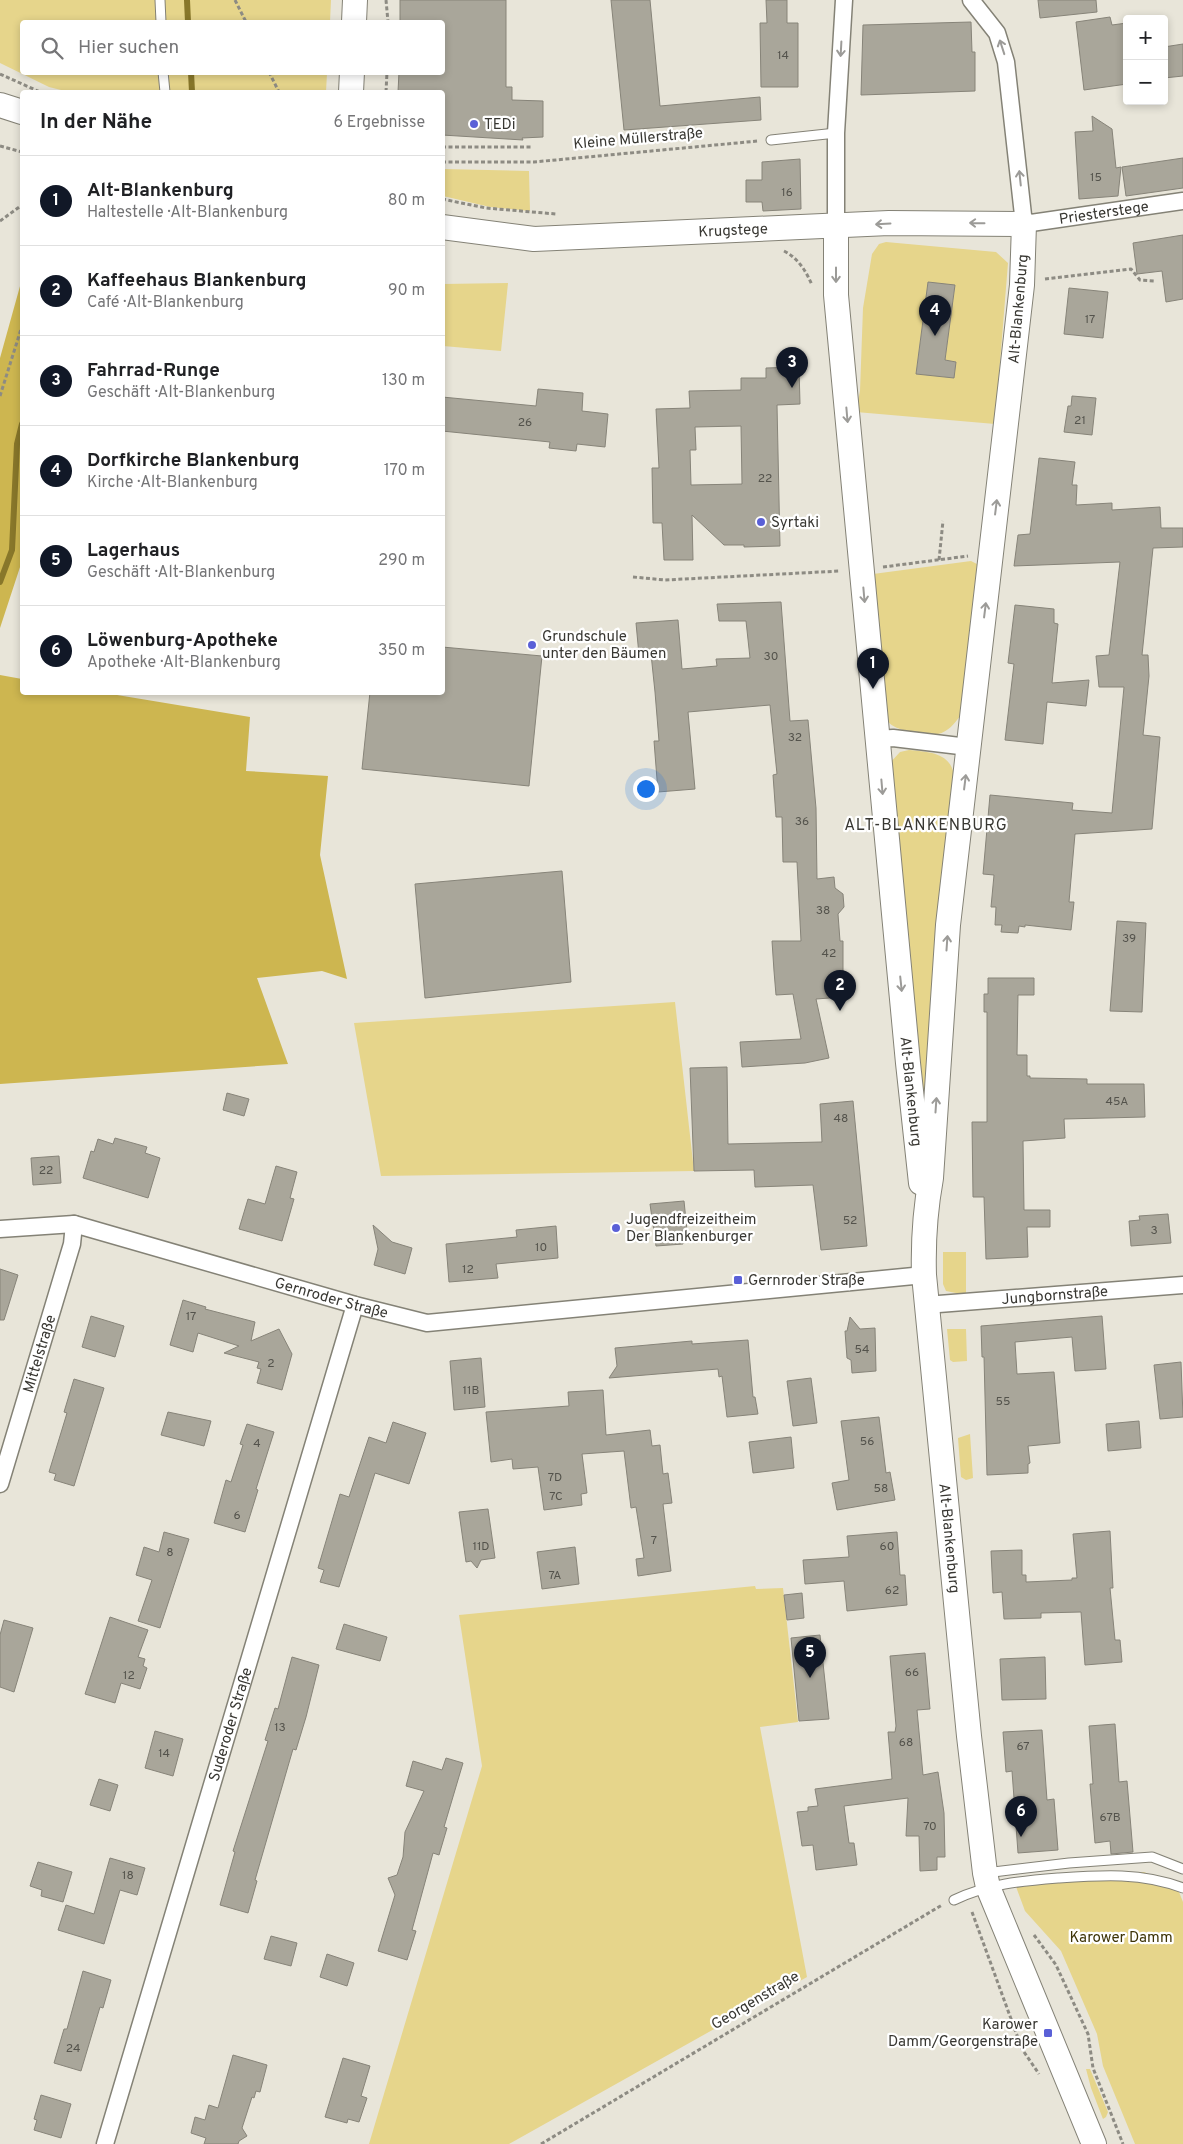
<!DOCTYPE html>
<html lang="de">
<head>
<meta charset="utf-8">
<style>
  :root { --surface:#fff; --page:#f6f6f6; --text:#202124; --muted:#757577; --line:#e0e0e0; --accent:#111827 }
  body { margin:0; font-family:Overpass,sans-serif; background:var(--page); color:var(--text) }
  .controls { position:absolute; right:15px; top:15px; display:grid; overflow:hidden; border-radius:5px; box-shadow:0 2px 8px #0003 }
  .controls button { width:45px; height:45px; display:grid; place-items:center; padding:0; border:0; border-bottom:1px solid var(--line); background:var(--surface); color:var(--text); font:25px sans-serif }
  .you { position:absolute; left:645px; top:788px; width:18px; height:18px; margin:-12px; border:4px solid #fff; border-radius:50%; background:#1a73e8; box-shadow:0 0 0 8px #1a73e833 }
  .badge { display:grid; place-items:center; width:32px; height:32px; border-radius:50%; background:var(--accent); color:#fff; font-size:16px; font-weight:700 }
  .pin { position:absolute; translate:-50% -41px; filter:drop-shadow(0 1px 2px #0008) }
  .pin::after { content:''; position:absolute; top:26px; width:18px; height:15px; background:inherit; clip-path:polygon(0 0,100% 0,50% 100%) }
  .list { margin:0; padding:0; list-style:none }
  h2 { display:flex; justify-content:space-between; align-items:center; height:65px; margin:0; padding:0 20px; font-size:21px }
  h2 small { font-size:16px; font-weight:400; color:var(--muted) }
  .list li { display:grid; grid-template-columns:32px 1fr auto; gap:15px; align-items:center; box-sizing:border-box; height:90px; padding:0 20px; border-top:1px solid var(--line) }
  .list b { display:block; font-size:19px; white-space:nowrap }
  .list p { margin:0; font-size:16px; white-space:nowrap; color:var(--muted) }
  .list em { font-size:16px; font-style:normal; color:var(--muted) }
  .icon { flex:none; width:28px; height:28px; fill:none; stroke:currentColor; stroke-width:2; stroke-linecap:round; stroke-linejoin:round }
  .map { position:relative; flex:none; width:1183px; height:2144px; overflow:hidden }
  .search { position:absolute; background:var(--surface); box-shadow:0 2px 8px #0003; left:20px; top:20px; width:425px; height:55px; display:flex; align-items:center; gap:12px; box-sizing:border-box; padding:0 18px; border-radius:5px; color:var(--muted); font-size:19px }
  .panel { position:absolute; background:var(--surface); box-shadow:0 2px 8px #0003; left:20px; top:90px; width:425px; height:605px; border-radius:5px }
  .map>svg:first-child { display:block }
</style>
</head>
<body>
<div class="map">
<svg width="1183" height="2144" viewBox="0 0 1183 2144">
  <rect width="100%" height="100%" fill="#e8e5d9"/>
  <path fill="#e6d58b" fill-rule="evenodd" d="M0 0H331L330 22H22V72L327 73 326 92H69L49 87 0 63Z
    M443 169 529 171 530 211 490 207 443 196Z
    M886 242 996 252 1008 263 995 424 856 412 860 391 863 308 872 254 879 244ZM928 282 955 286 945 360 956 362 954 378 916 373Z
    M508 283 501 351 443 346V284Z
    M971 561 977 564 960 716C955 723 948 732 938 734 924 736 898 732 888 722L873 574Z
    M909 750C928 752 950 752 954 775L935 937 928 1110H921L889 764 900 752Z
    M675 1002 694 1171 381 1176 354 1023Z
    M943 1252H966V1295L946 1291 943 1284Z
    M947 1329H966L967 1361 953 1362 950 1360Z
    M970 1434 973 1478 966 1480 961 1477 958 1438Z
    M755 1586 756 1589 783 1588 798 1722 760 1727 807 1977 509 2144H369L482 1766 459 1615Z
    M1144 1872 1177 1887 1183 1902V2144H1135L1103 2066 1097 2034 1061 1951 1025 1911 1015 1884Z
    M1086 2069H1090L1108 2112 1106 2117 1103 2119 1091 2088Z"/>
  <path fill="#cdb650" d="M22 279V561L0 628V358Z
    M0 675 22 679V692L105 693 250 717 246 771 328 776 320 855 347 979 322 971 257 978 288 1064 0 1084Z"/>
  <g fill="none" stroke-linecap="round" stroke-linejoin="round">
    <path stroke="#88772a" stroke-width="6" d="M187 0 188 22
      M191 72 192 92
      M0 582 12 550 17 444 22 424"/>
  </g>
  <path fill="#a9a69a" stroke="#878479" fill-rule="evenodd" d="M400 0H506V87H512V100L543 101V137L522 138 523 140 442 135V92H398L399 72H442V22H400Z
    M611 0H650L660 106 760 97 761 120 624 130Z
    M766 0H787V23H798V87H761L760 23H767Z
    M1038 0H1096L1097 12 1040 18Z
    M1110 17 1112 25 1127 23V84L1084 90 1076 22Z
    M971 22 972 52H975V91L861 95 863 25Z
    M1183 44V76L1164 78V47Z
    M1092 116 1112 129 1116 168 1121 167 1118 196 1079 199 1075 132 1093 131Z
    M1183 158V188L1126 196 1122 167Z
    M800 159 801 209 763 211 762 202H746V180H762V162Z
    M1183 235V299L1166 302 1162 271 1137 274 1133 243Z
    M928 282 955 285 945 360 956 362 954 378 916 374Z
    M1069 288 1108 292 1103 338 1064 334Z
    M799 367 800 404 777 405 780 546 744 547V545H724L692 515 693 560H664L662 523H653L652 468H659L656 409 690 408 689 391 741 390V378H766V368ZM741 426 742 484 691 485 690 450H696L695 427Z
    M538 389 583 393 582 411 608 414 605 447 577 444 576 451 549 448 550 442 442 431V397L536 406Z
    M1072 396 1096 398 1092 435 1064 432 1068 406H1071Z
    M1039 458 1075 462 1072 485H1077L1076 505 1112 503V510L1160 507 1161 528H1183V547L1153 548 1142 655H1148L1149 676 1143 735 1160 737 1152 829 1075 834 1069 902H1074L1071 930 1025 925V927L1019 926 1018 933 1001 932 1002 925H995L996 907H991L994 875 983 874 990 795 1073 803 1072 810 1112 813 1124 687H1099L1096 656 1109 655 1120 562 1014 566 1018 535 1030 534Z
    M781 602 790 721 808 720 816 808 817 879 834 877 835 888 843 894 844 907 838 914 840 941H843V997L816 999 829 1058 805 1063 742 1067 740 1042 801 1039 793 994 776 995 774 971 772 941H801L797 862H783L782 817H776L773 775 777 774 770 705 688 712 695 789 658 792 654 741H659L655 692 651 654 639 655 636 623 678 620 682 669 717 666 716 659 750 658 746 621H719L717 604Z
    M1015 605 1054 609V623L1058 624 1052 683 1089 680 1086 706 1047 702 1043 744 1005 740 1014 664 1008 663Z
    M442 647 542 656 529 786 362 769 370 692H442Z
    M562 871 571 982 425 998 415 884Z
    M1117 921 1146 923 1142 1012 1110 1011Z
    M988 978H1034V995H1018L1017 1055H1027V1076H1030V1078L1087 1079V1084H1144L1145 1117 1064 1119 1065 1138 1023 1141 1024 1210H1050V1227H1027L1028 1257 986 1259 984 1197H973L972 1122H987V1012H984V994H988Z
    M727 1067 728 1144 822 1142 820 1104 853 1101 867 1246 821 1250 813 1185 755 1187 754 1170 694 1171 690 1068Z
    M227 1093 249 1099 244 1116 223 1110Z
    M115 1138 147 1147 145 1153 160 1158 148 1198 83 1178 91 1151 94 1152 98 1139 113 1144Z
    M59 1156 61 1183 33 1185 31 1158Z
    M276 1166 297 1172 290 1198 294 1199 282 1241 239 1229 248 1199 265 1204Z
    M684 1201 688 1240 682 1241 683 1244 656 1246 650 1204Z
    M1168 1214 1171 1243 1131 1246 1129 1221 1140 1220 1139 1216Z
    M373 1225 392 1242 412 1248 405 1274 374 1265 378 1249Z
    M556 1226 558 1258 496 1264 498 1278 449 1282 446 1244 517 1237 516 1230Z
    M0 1269 18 1275 4 1320H0Z
    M183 1300 206 1307 205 1309 255 1322 251 1341 279 1329 292 1354 282 1390 257 1383 261 1369 257 1368 259 1362 224 1353 239 1346 198 1333 193 1352 170 1345Z
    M91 1316 124 1326 115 1357 82 1347Z
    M1102 1316 1106 1369 1075 1371 1072 1337 1015 1342 1017 1374 1054 1372 1060 1443 1028 1446 1030 1463 1028 1464V1473L987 1475 984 1357H982L981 1326Z
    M850 1317 860 1329 875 1328 876 1371 852 1373 851 1360 847 1358 845 1331H847Z
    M748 1340 753 1397H755L758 1414 727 1417 722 1376 719 1377 718 1369 609 1378 617 1366 615 1348 692 1341V1344Z
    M481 1358 485 1407 454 1410 450 1361Z
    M1181 1362 1183 1417 1160 1419 1154 1365Z
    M811 1378 817 1423 793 1426 787 1381Z
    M74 1379 104 1388 74 1486 54 1480 56 1474 49 1472 67 1413 64 1412Z
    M603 1390 606 1435 650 1430 652 1446 660 1445 663 1474 668 1473 672 1503 663 1504 671 1571 638 1576 636 1559 644 1558 636 1507 631 1508 624 1451 582 1454 587 1493 581 1494 582 1505 544 1510 538 1467 513 1469 512 1459 491 1462 486 1412 569 1406 568 1392Z
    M168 1412 211 1421 204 1446 161 1435Z
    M879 1417 886 1473 890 1472 895 1500 837 1510 832 1483 849 1480 841 1421Z
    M1139 1421 1141 1448 1108 1451 1106 1424Z
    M393 1422 426 1433 409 1484 375 1473 339 1587 320 1582 324 1570 318 1568 340 1494 349 1497 369 1437 386 1443Z
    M247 1424 274 1432 256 1489 258 1490 245 1532 214 1523 226 1480 231 1482 243 1445 240 1444Z
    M791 1437 794 1468 753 1473 749 1442Z
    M488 1509 495 1558 481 1560 477 1568 471 1561 466 1562 459 1512Z
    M1110 1531 1113 1588H1110L1115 1640H1120L1122 1662 1085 1665 1081 1612 1041 1613V1618L1004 1619 1002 1592 993 1593 991 1551 1022 1550V1575H1026V1582L1072 1580V1578H1077L1073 1534Z
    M164 1532 189 1539 160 1628 138 1621 152 1580 136 1575 144 1547 159 1552Z
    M897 1532 900 1575H905L907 1605 847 1611 844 1581 805 1584 803 1560 849 1557 847 1536Z
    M575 1547 579 1584 542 1589 537 1552Z
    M802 1593 804 1618 787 1620 784 1595Z
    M110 1617 148 1630 138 1657 145 1659 143 1666 147 1668 140 1689 121 1683 115 1703 85 1694Z
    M4 1620 33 1628 14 1692 0 1687V1635Z
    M344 1624 387 1637 380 1661 336 1649Z
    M820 1635 829 1719 799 1721 791 1638Z
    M925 1653 930 1709 917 1710 923 1775 938 1772 944 1813 945 1857H937V1870L920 1871 919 1836H906L908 1798 844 1806 849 1843H854L857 1865 816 1870 813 1845 802 1846 797 1812 808 1811V1807L818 1806 815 1789 892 1779 888 1732H895L896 1726 890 1656Z
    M292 1657 319 1665 306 1717 296 1750 293 1749 255 1880 257 1881 248 1913 220 1905 235 1852 233 1851 268 1741 265 1740 275 1708 278 1709Z
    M1045 1657 1046 1699 1002 1700 1000 1659Z
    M1115 1724 1119 1782 1127 1781 1133 1852 1111 1854 1110 1841 1095 1843 1090 1784H1093L1089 1726Z
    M1042 1730 1047 1800 1054 1799 1058 1850 1018 1853 1012 1771 1006 1772 1003 1732Z
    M155 1731 183 1739 173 1776 145 1768Z
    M446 1758 463 1763 444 1827 447 1828 439 1855 433 1853 412 1930 416 1931 407 1960 378 1951 395 1895 388 1878 397 1875 403 1857 405 1832 424 1791 406 1786 413 1761 442 1770Z
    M99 1779 118 1785 110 1811 90 1805Z
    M110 1858 145 1868 137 1895 120 1890 104 1944 58 1930 66 1905 94 1914Z
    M38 1862 72 1872 63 1902 41 1896 42 1890 30 1886Z
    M271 1936 297 1943 291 1966 264 1959Z
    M327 1954 354 1963 347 1986 320 1977Z
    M83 1971 111 1980 103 2008 100 2007 81 2071 54 2063 64 2029H67Z
    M233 2055 267 2065 260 2092 256 2091 254 2098 252 2097 242 2128 247 2136 239 2141 238 2144H204L206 2138 191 2133 195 2117 205 2120 209 2105 218 2108Z
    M343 2058 370 2066 361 2096 367 2098 359 2122 348 2119 347 2123 325 2117Z
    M41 2095 71 2104 61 2138 34 2130 37 2120 34 2119Z"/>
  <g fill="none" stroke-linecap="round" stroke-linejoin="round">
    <g stroke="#848276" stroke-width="11">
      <path id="service" d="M160 0 161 22
        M163 72 165 92
        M771 140 836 133
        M985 1873 1069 1863 1152 1857 1183 1869
        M954 1900C987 1884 1021 1881 1058 1878 1101 1875 1142 1872 1183 1888"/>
    </g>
    <g stroke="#848276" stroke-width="19">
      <g id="minor">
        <path id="s1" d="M971 0 997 33 1006 62 1024 224 1183 201"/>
        <path d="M836 226V133L844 0"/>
        <path d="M878 739 893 738 968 747"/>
        <path id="s2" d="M0 1229 74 1224 355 1305 427 1323 924 1275"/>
        <path id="s3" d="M926 1305 1183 1285"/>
        <path id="s4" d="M0 1484 72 1244 74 1224"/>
        <path id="s5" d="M105 2144 355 1305"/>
      </g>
    </g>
    <g stroke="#848276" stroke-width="26">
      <g id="secondary">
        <path d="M354 22 355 0"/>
        <path d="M351 92 352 72"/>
        <path d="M0 105 22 112"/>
        <path id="s6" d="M836 226V295L908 1063 921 1183"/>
        <path id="s7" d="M442 227 534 239 889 223 1024 224 1022 285 948 925 931 1178C925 1211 923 1242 924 1275L969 1736 985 1873 988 1887 1094 2144"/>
      </g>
    </g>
    <path stroke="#8d8b83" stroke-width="3" stroke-dasharray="4 2.5" stroke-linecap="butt" d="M235 0 246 22
      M386 0 388 22
      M269 72 279 92
      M0 74 40 92
      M386 92 387 72
      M0 146 22 152
      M442 147H533
      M442 162H534L758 141
      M442 199 486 208 556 214
      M0 221 22 205
      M784 251C798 258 806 271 812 285
      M1045 279 1131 269 1140 280 1155 281
      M0 396 22 326
      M939 560 943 521
      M883 567 968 556
      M633 577 665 580 840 571
      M972 1912 1022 2049 1039 2074
      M1034 1935 1056 1965 1088 2034 1093 2068 1123 2144
      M541 2144 942 1905"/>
    <use href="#service" stroke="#fff" stroke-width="9"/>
    <use href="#minor" stroke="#fff" stroke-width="16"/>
    <use href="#secondary" stroke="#fff" stroke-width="24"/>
  </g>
  <defs><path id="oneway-shaft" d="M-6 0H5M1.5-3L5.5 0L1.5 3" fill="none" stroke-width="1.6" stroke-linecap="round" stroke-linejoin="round" transform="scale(1.25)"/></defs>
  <g stroke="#9c9b98">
    <use href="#oneway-shaft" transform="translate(1002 47) rotate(-108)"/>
    <use href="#oneway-shaft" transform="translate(841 49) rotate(93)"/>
    <use href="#oneway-shaft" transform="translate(1020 178) rotate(-96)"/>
    <use href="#oneway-shaft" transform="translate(977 223) rotate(-179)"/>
    <use href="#oneway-shaft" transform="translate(883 224) rotate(177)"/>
    <use href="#oneway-shaft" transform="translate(836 275) rotate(90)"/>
    <use href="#oneway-shaft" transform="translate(847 415) rotate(85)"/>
    <use href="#oneway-shaft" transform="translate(996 507) rotate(-83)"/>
    <use href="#oneway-shaft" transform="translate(864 595) rotate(85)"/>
    <use href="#oneway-shaft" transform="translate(985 610) rotate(-83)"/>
    <use href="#oneway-shaft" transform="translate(965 782) rotate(-83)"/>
    <use href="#oneway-shaft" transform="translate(882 787) rotate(85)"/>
    <use href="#oneway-shaft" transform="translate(947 943) rotate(-86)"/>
    <use href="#oneway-shaft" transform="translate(901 984) rotate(84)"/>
    <use href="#oneway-shaft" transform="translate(936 1105) rotate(-86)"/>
  </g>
  <g fill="#5a60d7" stroke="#fff" stroke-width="2">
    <circle cx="474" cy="124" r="5"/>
    <circle cx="761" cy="522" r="5"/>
    <circle cx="532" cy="645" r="5"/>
    <circle cx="616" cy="1228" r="5"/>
    <rect x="733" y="1275" width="10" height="10" rx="2.5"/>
    <rect x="1043" y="2028" width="10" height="10" rx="2.5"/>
  </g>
  <g text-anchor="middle" stroke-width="4.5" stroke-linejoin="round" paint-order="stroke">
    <g font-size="12" fill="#54534c">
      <text x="783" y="59">14</text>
      <text x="1096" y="181">15</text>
      <text x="787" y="196">16</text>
      <text x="1090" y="323">17</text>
      <text x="1080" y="424">21</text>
      <text x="525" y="426">26</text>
      <text x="765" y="482">22</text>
      <text x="771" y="660">30</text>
      <text x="795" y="741">32</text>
      <text x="802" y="825">36</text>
      <text x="823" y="914">38</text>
      <text x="1129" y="942">39</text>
      <text x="829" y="957">42</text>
      <text x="1117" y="1105">45A</text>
      <text x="841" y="1122">48</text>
      <text x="46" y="1174">22</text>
      <text x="850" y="1224">52</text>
      <text x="1154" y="1234">3</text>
      <text x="541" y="1251">10</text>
      <text x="468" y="1273">12</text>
      <text x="191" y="1320">17</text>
      <text x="862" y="1353">54</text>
      <text x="271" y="1367">2</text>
      <text x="471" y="1394">11B</text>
      <text x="1003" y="1405">55</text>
      <text x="867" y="1445">56</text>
      <text x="257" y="1447">4</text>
      <text x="555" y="1481">7D</text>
      <text x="881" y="1492">58</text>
      <text x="556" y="1500">7C</text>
      <text x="237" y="1519">6</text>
      <text x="654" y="1544">7</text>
      <text x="481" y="1550">11D</text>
      <text x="887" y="1550">60</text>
      <text x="170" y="1556">8</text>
      <text x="555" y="1579">7A</text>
      <text x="892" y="1594">62</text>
      <text x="912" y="1676">66</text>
      <text x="129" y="1679">12</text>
      <text x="280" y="1731">13</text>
      <text x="906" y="1746">68</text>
      <text x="1023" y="1750">67</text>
      <text x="164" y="1757">14</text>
      <text x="1110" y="1821">67B</text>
      <text x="930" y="1830">70</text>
      <text x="128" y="1879">18</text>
      <text x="73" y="2052">24</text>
    </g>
    <g font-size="15" fill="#383732" stroke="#fff" text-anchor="start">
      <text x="484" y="129">TEDi</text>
      <text x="771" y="527">Syrtaki</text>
      <text x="542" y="641">Grundschule<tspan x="542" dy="17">unter den Bäumen</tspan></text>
      <text x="626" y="1224">Jugendfreizeitheim<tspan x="626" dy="17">Der Blankenburger</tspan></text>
      <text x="748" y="1285">Gernroder Straße</text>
      <text x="1038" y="2029" text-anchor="end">Karower<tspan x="1038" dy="17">Damm/Georgenstraße</tspan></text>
    </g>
    <g font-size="15" fill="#383732" stroke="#fff">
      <text transform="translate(638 138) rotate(-5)" y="5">Kleine Müllerstraße</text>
      <text dy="5" stroke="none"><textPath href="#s1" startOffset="316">Priesterstege</textPath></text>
      <text dy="5" stroke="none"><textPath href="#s7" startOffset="292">Krugstege</textPath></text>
      <text transform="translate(1018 309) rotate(-85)" y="5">Alt-Blankenburg</text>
      <text dy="5" stroke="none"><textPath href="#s6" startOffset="869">Alt-Blankenburg</textPath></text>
      <text dy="5" stroke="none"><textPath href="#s3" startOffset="129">Jungbornstraße</textPath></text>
      <text dy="5" stroke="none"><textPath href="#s2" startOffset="342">Gernroder Straße</textPath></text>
      <text dy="5" stroke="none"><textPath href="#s4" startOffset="136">Mittelstraße</textPath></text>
      <text dy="5" stroke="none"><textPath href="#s7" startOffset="1904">Alt-Blankenburg</textPath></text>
      <text dy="5" stroke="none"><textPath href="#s5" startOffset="438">Suderoder Straße</textPath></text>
      <text transform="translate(755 2000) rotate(-31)" y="5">Georgenstraße</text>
    </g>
    <g font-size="15" fill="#3d3306" stroke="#fff">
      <text x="1121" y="1942">Karower Damm</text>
    </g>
    <g font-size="16" letter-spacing="1" fill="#383732" stroke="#fff">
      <text x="926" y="830">ALT-BLANKENBURG</text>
    </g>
  </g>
</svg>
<div class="controls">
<button>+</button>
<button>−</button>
</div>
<div class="you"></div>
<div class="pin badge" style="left:873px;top:689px">1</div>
<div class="pin badge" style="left:840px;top:1011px">2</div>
<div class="pin badge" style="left:792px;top:388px">3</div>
<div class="pin badge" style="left:935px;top:336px">4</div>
<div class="pin badge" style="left:810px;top:1678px">5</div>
<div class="pin badge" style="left:1021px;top:1837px">6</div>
<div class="search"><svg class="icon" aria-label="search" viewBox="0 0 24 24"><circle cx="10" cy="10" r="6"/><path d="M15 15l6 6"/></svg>Hier suchen</div>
<section class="panel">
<h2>In der Nähe<small>6 Ergebnisse</small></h2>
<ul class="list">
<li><span class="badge">1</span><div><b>Alt-Blankenburg</b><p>Haltestelle · Alt-Blankenburg</p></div><em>80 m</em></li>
<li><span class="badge">2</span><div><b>Kaffeehaus Blankenburg</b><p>Café · Alt-Blankenburg</p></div><em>90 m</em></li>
<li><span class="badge">3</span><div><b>Fahrrad-Runge</b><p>Geschäft · Alt-Blankenburg</p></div><em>130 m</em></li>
<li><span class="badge">4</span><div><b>Dorfkirche Blankenburg</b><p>Kirche · Alt-Blankenburg</p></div><em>170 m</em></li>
<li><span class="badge">5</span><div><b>Lagerhaus</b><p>Geschäft · Alt-Blankenburg</p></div><em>290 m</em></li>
<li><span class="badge">6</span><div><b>Löwenburg-Apotheke</b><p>Apotheke · Alt-Blankenburg</p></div><em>350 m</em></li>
</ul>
</section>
</div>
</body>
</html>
